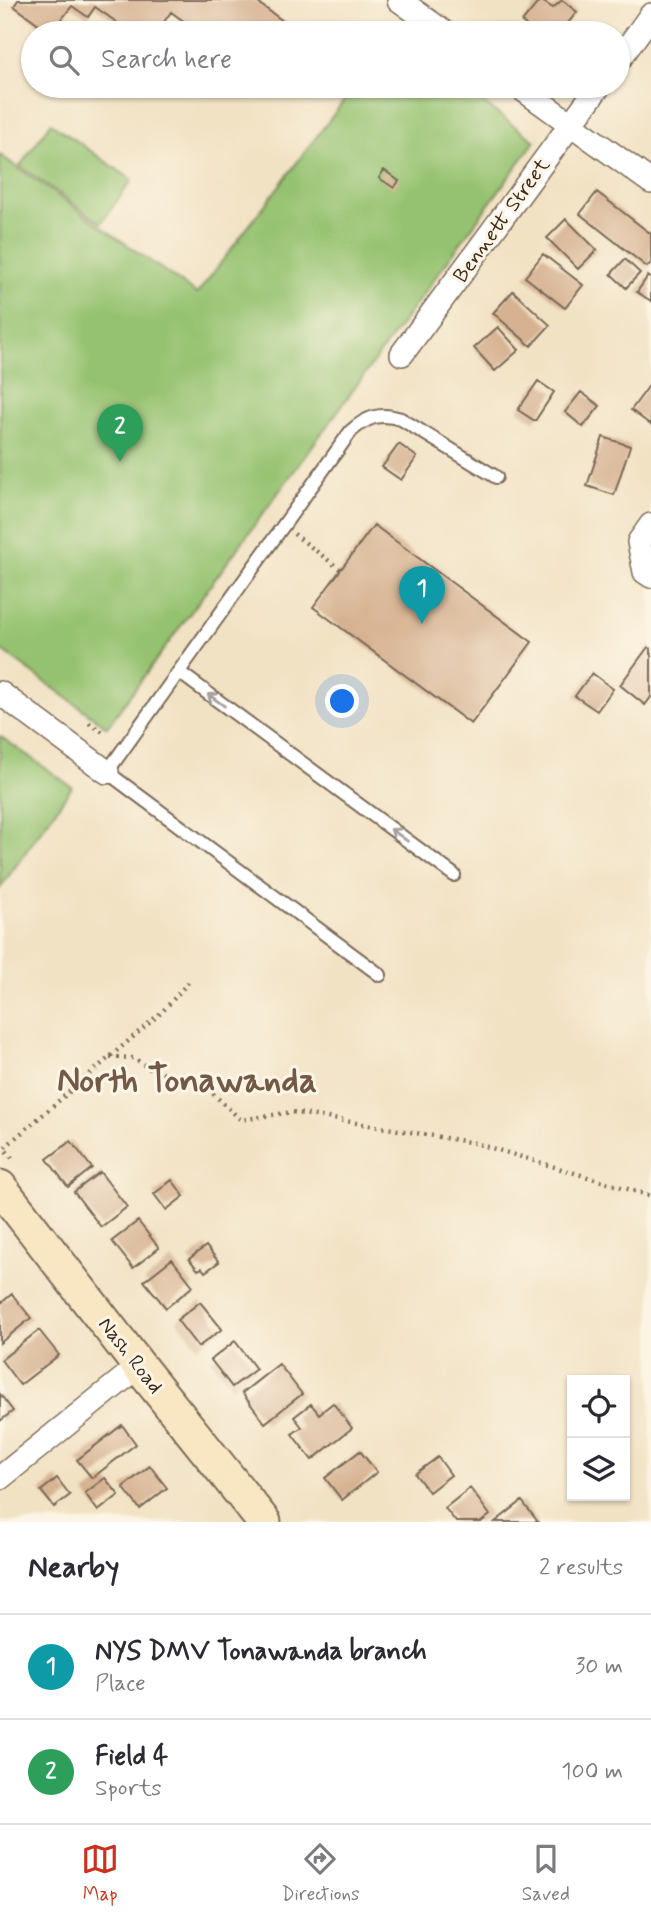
<!DOCTYPE html>
<html lang="en">
<head>
<meta charset="utf-8">
<style>
  :root { --surface:#fff; --page:#f2f2f3; --text:#2b2b33; --muted:#7c7c81; --line:#e1e1e2; --accent:#c8321e }
  body { margin:0; font-family:Mynerve,sans-serif; background:var(--page); color:var(--text) }
  .controls { position:absolute; right:21px; bottom:21px; display:grid; overflow:hidden; border-radius:0px; box-shadow:0 2px 5px #0004 }
  .controls button { width:63px; height:63px; display:grid; place-items:center; padding:0; border:0; border-bottom:2px solid var(--line); background:var(--surface); color:var(--text); font:35px sans-serif }
  .you { position:absolute; left:343px; top:702px; width:24px; height:24px; margin:-18px; border:5px solid #fff; border-radius:50%; background:#1a73e8; box-shadow:0 0 0 10px #1a73e833 }
  .badge { display:grid; place-items:center; width:46px; height:46px; border-radius:50%; background:var(--accent); color:#fff; font-size:23px; font-weight:700 }
  .pin { position:absolute; translate:-50% -58px; filter:drop-shadow(0 2px 4px #0008) }
  .pin::after { content:''; position:absolute; top:37px; width:24px; height:21px; background:inherit; clip-path:polygon(0 0,100% 0,50% 100%) }
  .list { margin:0; padding:0; list-style:none }
  h2 { display:flex; justify-content:space-between; align-items:center; height:91px; margin:0; padding:0 28px; font-size:30px }
  h2 small { font-size:23px; font-weight:400; color:var(--muted) }
  .list li { display:grid; grid-template-columns:46px 1fr auto; gap:21px; align-items:center; box-sizing:border-box; height:105px; padding:0 28px; border-top:2px solid var(--line) }
  .list b { display:block; font-size:26px; white-space:nowrap }
  .list p { margin:0; font-size:23px; white-space:nowrap; color:var(--muted) }
  .list em { font-size:23px; font-style:normal; color:var(--muted) }
  .icon { flex:none; width:38px; height:38px; fill:none; stroke:currentColor; stroke-width:2; stroke-linecap:round; stroke-linejoin:round }
  .map { position:relative; flex:none; width:651px; height:1522px; overflow:hidden }
  .search { position:absolute; background:var(--surface); box-shadow:0 2px 5px #0004; left:21px; right:21px; top:21px; height:77px; display:flex; align-items:center; gap:18px; box-sizing:border-box; padding:0 24px; border-radius:38px; color:var(--muted); font-size:26px }
  .sheet { height:301px; background:var(--surface) }
  nav { display:flex; justify-content:space-around; align-items:center; box-sizing:border-box; height:98px; border-top:2px solid var(--line); background:var(--surface); font-size:19px; color:var(--muted) }
  nav a { display:grid; justify-items:center; gap:4px }
  nav .on { color:var(--accent) }
  .map>svg:first-child { display:block }
</style>
</head>
<body>
<div class="map">
<svg width="651" height="1522" viewBox="0 0 651 1522">
  <rect width="100%" height="100%" fill="#fcf5e5"/>
  <filter id="ink" filterUnits="userSpaceOnUse"><feTurbulence type="fractalNoise" baseFrequency=".0143" numOctaves="2"/><feDisplacementMap in="SourceGraphic" scale="14" xChannelSelector="R" yChannelSelector="G"/><feConvolveMatrix kernelMatrix="1 2 1 2 8 2 1 2 1" color-interpolation-filters="sRGB"/></filter>
  <filter id="wash" filterUnits="userSpaceOnUse"><feTurbulence type="fractalNoise" baseFrequency=".00686" numOctaves="4" result="noise"/><feDisplacementMap in="SourceGraphic" scale="28" xChannelSelector="R" yChannelSelector="G"/><feGaussianBlur stdDeviation="1.57" result="paint"/><feColorMatrix in="noise" values="0 0 0 0 0 0 0 0 0 0 0 0 0 0 0 0 0 1.4 0 .05"/><feComposite in="paint" operator="in"/></filter>
  <g filter="url(#wash)">
    <rect width="100%" height="100%" fill="#f2e2c4"/>
    <path fill="#95c270" stroke="#687647" stroke-width="2" d="M350 86H460L535 141 107 727 0 649V155L197 294 346 98 343 95Z
      M51 123 132 180 101 223 20 166Z
      M0 736 72 787 0 888Z"/>
    <g id="blocks">
      <path fill="#d7b292" d="M18 0H254L287 24 280 33H200L171 12 156 33H132L95 7 88 17 72 6 51 33 14 6Z
        M540 0 553 8 562 0 577 12 560 33H536L522 22Z
        M384 170 399 181 394 188 379 178Z
        M597 192 651 234V263L647 267 580 214Z
        M566 219 597 250 578 269 547 238Z
        M543 254 583 285 565 308 525 277Z
        M625 259 640 273 626 288 611 274Z
        M648 276 651 278V301L637 292Z
        M513 291 550 325 531 346 493 313Z
        M498 327 519 350 495 371 474 348Z
        M538 381 554 392 535 421 518 410Z
        M651 383V425L631 410Z
        M581 392 600 406 583 427 565 412Z
        M603 437 630 446 614 495 587 486Z
        M399 444 417 457 401 480 382 467Z
        M374 525 532 642 471 724 313 607Z
        M648 647 651 649V697L645 705 620 685Z
        M592 673 613 689 597 711 575 696Z
        M71 1141 92 1168 68 1187 47 1159Z
        M100 1172 127 1207 101 1227 74 1192Z
        M172 1180 184 1196 166 1210 154 1194Z
        M138 1221 159 1248 133 1268 112 1241Z
        M206 1246 219 1262 205 1272 202 1268 198 1270 189 1259Z
        M172 1259 193 1286 166 1308 144 1281Z
        M12 1294 31 1318 0 1343V1304Z
        M200 1302 222 1329 198 1347 177 1320Z
        M39 1330 59 1355 20 1385 1 1360Z
        M235 1341 256 1369 232 1387 211 1360Z
        M279 1364 302 1394 265 1423 242 1393Z
        M0 1394 13 1411 0 1421Z
        M333 1403 352 1428 312 1460 292 1434 302 1427 294 1417 311 1404 319 1414Z
        M122 1425 136 1444 92 1478 77 1460Z
        M360 1451 377 1472 342 1500 325 1478Z
        M438 1457 451 1475 429 1492 415 1474Z
        M150 1466 167 1488 140 1509 123 1487Z
        M57 1478 70 1495 54 1507 41 1491Z
        M105 1478 119 1495 98 1511 85 1493Z
        M470 1488 490 1515 481 1522H456L445 1508Z
        M522 1501 538 1522H495Z"/>
    </g>
  </g>
  <g filter="url(#ink)">
    <use href="#blocks" fill-opacity="0" stroke="#7b6a58" stroke-width="2"/>
    <g fill="none" stroke-linecap="round" stroke-linejoin="round">
      <g stroke="#7b6a58" stroke-width="16">
        <path id="service" d="M179 672 454 875
          M380 975 107 772 351 431C367 417 380 412 401 419L496 477"/>
      </g>
      <g stroke="#7b6a58" stroke-width="26">
        <path id="minor" d="M399 0 445 33
          M618 61 651 15
          M518 86 651 182
          M402 354 599 86
          M651 525 639 542 645 572 651 576
          M0 693 107 772
          M0 1478 139 1366"/>
      </g>
      <g stroke="#7b6a58" stroke-width="37">
        <path id="secondary" d="M0 1187 139 1366 264 1522"/>
      </g>
      <path stroke="#7b6a58" stroke-width="4.5" stroke-dasharray="2 5" stroke-linecap="butt" d="M294 534 341 570
        M89 723 103 732
        M110 1057 134 1058 153 1071 187 1079 209 1090 241 1120 292 1112 475 1143 651 1196
        M12 1158 4 1148 162 1012 191 979"/>
      <use href="#service" stroke="#fff" stroke-width="12"/>
      <use href="#minor" stroke="#fff" stroke-width="23"/>
      <use href="#secondary" stroke="#f9e7c3" stroke-width="33"/>
    </g>
    <defs><path id="oneway-shaft" d="M-6 0H5M1.5-3L5.5 0L1.5 3" fill="none" stroke-width="1.6" stroke-linecap="round" stroke-linejoin="round" transform="scale(1.75)"/></defs>
    <g stroke="#a79f9a">
      <use href="#oneway-shaft" transform="translate(216 700) rotate(-144)"/>
      <use href="#oneway-shaft" transform="translate(399 835) rotate(-144)"/>
    </g>
  </g>
  <g text-anchor="middle" stroke-width="6" stroke-linejoin="round" paint-order="stroke">
    <g font-size="21" fill="#3b2a1e" stroke="#fcf5e5">
      <text transform="translate(501 220) rotate(-54)" y="7">Bennett Street</text>
      <text transform="translate(131 1355) rotate(52)" y="7">Nash Road</text>
    </g>
    <g font-size="35" font-weight="bold" fill="#725a47" stroke="#fcf5e5">
      <text x="187" y="1091">North Tonawanda</text>
    </g>
  </g>
</svg>
<div class="controls">
<button><svg class="icon" aria-label="locate" viewBox="0 0 24 24"><circle cx="12" cy="12" r="6"/><path d="M12 2v4M12 18v4M2 12h4M18 12h4"/></svg></button>
<button><svg class="icon" aria-label="layers" viewBox="0 0 24 24"><path d="M12 4l9 5-9 5-9-5zM3 14l9 5 9-5"/></svg></button>
</div>
<div class="you"></div>
<div class="pin badge" style="left:422px;top:624px;background:#0f9aa8">1</div>
<div class="pin badge" style="left:120px;top:462px;background:#2e9e5b">2</div>
<div class="search"><svg class="icon" aria-label="search" viewBox="0 0 24 24"><circle cx="10" cy="10" r="6"/><path d="M15 15l6 6"/></svg>Search here</div>
</div>
<section class="sheet">
<h2>Nearby<small>2 results</small></h2>
<ul class="list">
<li><span class="badge" style="background:#0f9aa8">1</span><div><b>NYS DMV Tonawanda branch</b><p>Place</p></div><em>30 m</em></li>
<li><span class="badge" style="background:#2e9e5b">2</span><div><b>Field 4</b><p>Sports</p></div><em>100 m</em></li>
</ul>
</section>
<nav>
<a class="on"><svg class="icon" aria-label="map" viewBox="0 0 24 24"><path d="M3 6l6-2 6 2 6-2v14l-6 2-6-2-6 2zM9 4v14M15 6v14"/></svg>Map</a>
<a><svg class="icon" aria-label="directions" viewBox="0 0 24 24"><path d="M12 3l9 9-9 9-9-9zM9 14v-3h6M13 9l2 2-2 2"/></svg>Directions</a>
<a><svg class="icon" aria-label="saved" viewBox="0 0 24 24"><path d="M7 4h10v16l-5-4-5 4z"/></svg>Saved</a>
</nav>
</body>
</html>
